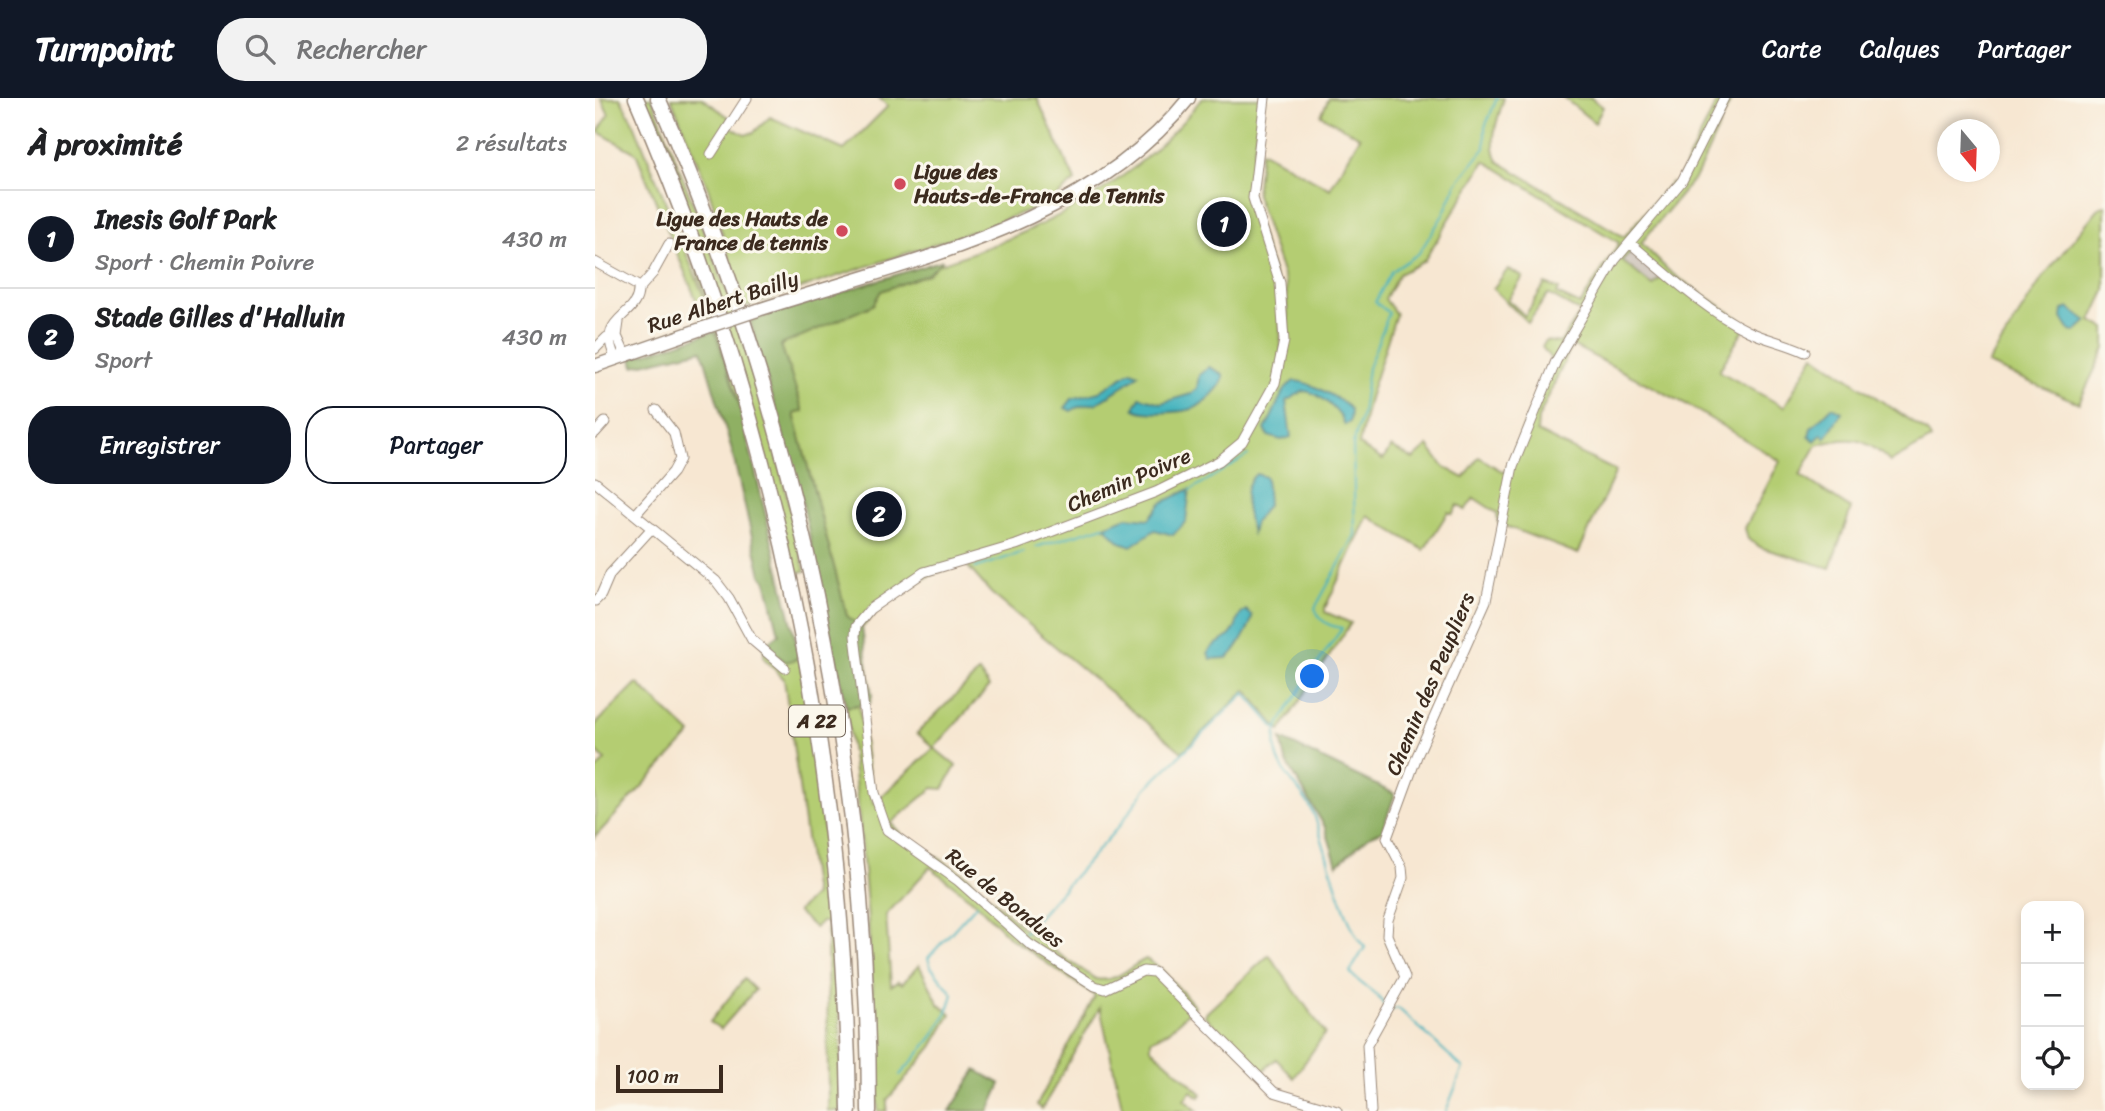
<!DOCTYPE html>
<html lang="fr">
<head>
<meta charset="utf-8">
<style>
  :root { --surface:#fff; --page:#f2f2f2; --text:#202124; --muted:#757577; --line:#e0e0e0; --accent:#111827 }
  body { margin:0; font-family:Sriracha,sans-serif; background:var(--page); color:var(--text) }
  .controls { position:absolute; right:21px; bottom:21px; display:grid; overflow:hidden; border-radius:14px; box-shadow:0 4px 10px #0003 }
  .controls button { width:63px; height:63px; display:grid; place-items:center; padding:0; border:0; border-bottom:2px solid var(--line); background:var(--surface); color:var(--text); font:35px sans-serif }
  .compass { position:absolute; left:1342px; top:21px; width:63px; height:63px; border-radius:50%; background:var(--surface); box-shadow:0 4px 10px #0003; rotate:161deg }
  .scale { position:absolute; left:21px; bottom:18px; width:107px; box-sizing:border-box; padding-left:7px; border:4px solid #3b2a1e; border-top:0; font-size:19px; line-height:24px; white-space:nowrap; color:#3b2a1e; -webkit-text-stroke:5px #fbf7ec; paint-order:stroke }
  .you { position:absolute; left:718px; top:579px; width:24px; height:24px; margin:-18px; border:5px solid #fff; border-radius:50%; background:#1a73e8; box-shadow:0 0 0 10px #1a73e833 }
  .badge { display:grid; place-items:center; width:46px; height:46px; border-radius:50%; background:var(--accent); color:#fff; font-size:23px; font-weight:700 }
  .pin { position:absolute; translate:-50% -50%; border:4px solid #fff; box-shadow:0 2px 7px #0006 }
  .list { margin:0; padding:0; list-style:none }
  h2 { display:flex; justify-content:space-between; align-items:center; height:91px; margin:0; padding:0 28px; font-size:30px }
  h2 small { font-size:23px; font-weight:400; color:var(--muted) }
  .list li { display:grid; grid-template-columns:46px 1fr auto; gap:21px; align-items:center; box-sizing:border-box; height:98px; padding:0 28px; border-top:2px solid var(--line) }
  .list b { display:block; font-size:26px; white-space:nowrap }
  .list p { margin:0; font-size:23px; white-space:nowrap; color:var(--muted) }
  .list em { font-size:23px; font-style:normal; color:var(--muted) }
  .actions { display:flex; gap:14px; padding:21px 28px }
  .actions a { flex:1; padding:16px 0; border:2px solid var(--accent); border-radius:28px; text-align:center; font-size:24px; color:var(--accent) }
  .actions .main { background:var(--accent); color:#fff }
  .icon { flex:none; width:38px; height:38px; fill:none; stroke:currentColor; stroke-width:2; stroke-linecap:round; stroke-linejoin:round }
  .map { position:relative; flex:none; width:1510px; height:1013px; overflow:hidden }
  header { display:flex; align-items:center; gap:42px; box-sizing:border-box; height:98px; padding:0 35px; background:var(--accent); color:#fff }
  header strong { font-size:33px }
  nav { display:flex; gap:38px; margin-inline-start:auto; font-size:24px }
  .search { width:490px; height:63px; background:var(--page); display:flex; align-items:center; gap:18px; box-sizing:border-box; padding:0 24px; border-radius:28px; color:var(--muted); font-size:26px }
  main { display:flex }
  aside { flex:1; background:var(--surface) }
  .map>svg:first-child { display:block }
</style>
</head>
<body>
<header>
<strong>Turnpoint</strong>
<div class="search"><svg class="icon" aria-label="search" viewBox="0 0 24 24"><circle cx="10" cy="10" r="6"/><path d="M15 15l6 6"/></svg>Rechercher</div>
<nav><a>Carte</a><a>Calques</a><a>Partager</a></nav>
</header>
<main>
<aside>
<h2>À proximité<small>2 résultats</small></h2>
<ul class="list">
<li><span class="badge">1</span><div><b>Inesis Golf Park</b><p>Sport · Chemin Poivre</p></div><em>430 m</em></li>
<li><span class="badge">2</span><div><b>Stade Gilles d'Halluin</b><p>Sport</p></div><em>430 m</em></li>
</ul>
<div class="actions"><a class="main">Enregistrer</a><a>Partager</a></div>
</aside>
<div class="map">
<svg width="1510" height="1013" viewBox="0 0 1510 1013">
  <rect width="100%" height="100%" fill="#fbf7ec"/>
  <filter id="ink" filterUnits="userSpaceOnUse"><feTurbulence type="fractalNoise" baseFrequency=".0143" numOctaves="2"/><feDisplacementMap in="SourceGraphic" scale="14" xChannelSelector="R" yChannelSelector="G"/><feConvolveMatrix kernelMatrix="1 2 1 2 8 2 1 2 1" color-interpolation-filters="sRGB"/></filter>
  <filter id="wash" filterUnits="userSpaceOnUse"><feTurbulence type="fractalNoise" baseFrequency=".00686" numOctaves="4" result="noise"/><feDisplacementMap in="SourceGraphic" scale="28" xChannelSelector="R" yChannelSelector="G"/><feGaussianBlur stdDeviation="1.57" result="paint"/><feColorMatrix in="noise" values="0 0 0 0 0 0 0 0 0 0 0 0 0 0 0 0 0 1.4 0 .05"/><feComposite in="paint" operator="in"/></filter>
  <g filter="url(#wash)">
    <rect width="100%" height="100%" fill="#f7e7d2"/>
    <path fill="#ccc2b9" d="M1039 151 1068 177 1058 188 1027 163Z"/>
    <path fill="#b4cd72" stroke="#787c48" stroke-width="2" fill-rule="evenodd" d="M6 0H25L39 26 117 219 109 221 41 55 3 34 14 17Z
      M47 0H57L135 202 178 340 210 473 199 476Z
      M76 0H107L135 20 131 26 150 37 159 34 175 19 249 52 293 8 284 0H442L480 83 455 104 384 131 150 209 113 90Z
      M607 0H665L654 100 683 190 687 266 690 269 693 229 691 187 661 97 666 53 735 91 765 39 726 17 734 0H909C903 21 893 42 903 63L1029 139 1076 84 1080 88 1124 0H1137L1102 77 1046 145 1075 174 1152 226 1124 273 1189 309 1219 257 1332 334 1336 341 1295 364C1270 338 1254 338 1222 347L1205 377 1256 411 1235 470 1167 450 1153 441 1150 430 1185 363 1093 307 977 247 943 321 942 334 1021 373 983 456 903 425 902 415 879 400 870 412 863 407 857 416 853 414 829 452 773 418 730 510V514L756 525 685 633 651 592 587 654 396 495 369 464C329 478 293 496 267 530L252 519 199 316 208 313 176 217C331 168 504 138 607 0ZM890 63 1024 145 985 207 962 196 964 191 950 186 930 218 913 202 928 179 913 171 898 191 933 225 953 196 986 214 965 245 951 243 947 249 956 261 910 375 884 359 869 380 849 369 833 348 818 361 796 349 788 362 764 347 774 300 801 216 790 201 804 176 829 163ZM1038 151 1068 177 1058 188 1027 163Z
      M969 0H996L1008 9 1000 25Z
      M1510 107V193L1496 223 1510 230V250L1484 305 1393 266 1448 179 1503 111Z
      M169 548 205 560C227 710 249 861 246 1013H233L232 824H226L220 830 202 814 219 797 189 581 169 560Z
      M384 574 394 589 339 650 361 668 348 691 338 690 296 725 307 737 374 779 434 836 501 881C522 885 533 869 551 861L567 872 600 908 574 933 556 942V950L607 996 605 999 596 993 589 1002 603 1013H528L505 909 447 1011 442 1007 500 898 414 839 381 805 335 769 291 817 296 888 303 883 307 886 324 867 344 906 356 916 337 949 292 1002V1013H283C279 877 269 744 251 609L264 607 278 706 339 650 322 635Z
      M42 585 96 636 0 739V673L10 662 0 652V627Z
      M674 857 730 935 699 980 681 961 666 975 609 917Z
      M149 881 160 892 126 931 115 924Z"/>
    <path fill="#8fb064" stroke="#656d41" stroke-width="2" d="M348 162 333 176 286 193 278 207 186 247 208 313 199 316 252 518 267 530 277 598 275 605 251 609 207 402 155 223Z
      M120 233 144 306 205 560 191 564 169 548 184 536 171 482 166 477 136 349 107 252 39 268 37 260Z
      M686 641 800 696 787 733 774 738 742 767 730 729 691 663Z
      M381 972 406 986 394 1013H355Z"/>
    <path fill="#43b2bd" stroke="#3f6e6e" stroke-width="2" d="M1474 210 1492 223 1480 234 1475 233 1467 220 1468 212Z
      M614 269 628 276V282C624 291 609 305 600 310 589 314 547 318 539 310L545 299 566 305 596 296 602 290 604 277Z
      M536 273 544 276C542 279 506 303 502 305 491 308 486 306 476 313L470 310 477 301 504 294Z
      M699 283C712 282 748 302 756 312L755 324 750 327C745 314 725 294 709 293L691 303 696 339 686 342 673 338 670 331C680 316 684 293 699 283Z
      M1237 309 1247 314 1230 341 1227 336 1220 343 1214 338 1216 330Z
      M661 376 671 379 673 406 660 424 657 435C652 417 644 390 661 376Z
      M595 391 591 423 578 437 560 432 536 448 525 444 509 428 532 419 554 421 566 405Z
      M651 512 657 518C657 527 640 555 632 560L616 561 613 555C618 544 628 545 636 536 643 528 641 518 651 512Z"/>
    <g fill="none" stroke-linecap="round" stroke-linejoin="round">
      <path stroke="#43b2bd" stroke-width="2" d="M596 392 653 357
        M441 449 509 428
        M380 470 429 454
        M429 835 525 727 551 690 650 595 680 630
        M789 907C782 893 764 887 755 874L770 849C753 838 728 743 720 719 709 688 675 674 681 634 682 624 737 545 747 530 732 528 725 523 720 510L760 437 758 346 767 316 773 270 794 215 780 204 797 173 824 155 848 117 862 85 890 50V29L902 0
        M795 912 803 910 868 970 851 1013
        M305 977C326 953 351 928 358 896L336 869 333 860 382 806"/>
    </g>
  </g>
  <g filter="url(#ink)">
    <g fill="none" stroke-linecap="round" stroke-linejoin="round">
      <g stroke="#998878" stroke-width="11">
        <path id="minor" d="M670 0 658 100 685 185 689 243 680 285 647 344 624 363 561 394 421 447 329 474 275 511 261 528 260 538 279 695 292 732 362 782 434 846 500 888 510 891 548 873 559 874 679 994 742 1013
          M116 56 152 0
          M1035 145C1072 176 1110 212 1153 233 1172 242 1191 245 1210 254
          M0 164 43 188C46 221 0 216 20 259
          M44 191 58 175 74 146
          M24 224 22 238 30 256
          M0 251 12 239
          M0 335 10 324
          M0 384 121 483 134 500 157 542 190 570
          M40 417 78 374 85 361 79 335 61 312
          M0 503 6 497 15 476 57 430
          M776 1013 772 947 810 879 792 837 793 822 808 780 807 769 792 740 822 658 891 503 918 368 961 263 1020 162 1087 83 1129 0"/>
      </g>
      <g stroke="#998878" stroke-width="15">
        <path id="major" d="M163 212C312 163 492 129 594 0
          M0 268 109 230"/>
      </g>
      <g stroke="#998878" stroke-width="17">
        <path id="highway" d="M41 0C180 321 250 664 254 1013
          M63 0C202 317 274 667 274 1013"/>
      </g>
      <use href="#minor" stroke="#fff" stroke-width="9"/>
      <use href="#major" stroke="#fff" stroke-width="12"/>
      <use href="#highway" stroke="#fff" stroke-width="14"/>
      <g stroke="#998878" stroke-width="15" stroke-linecap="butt">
        <path id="major-bridge" d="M109 230 163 212"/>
      </g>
      <use href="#major-bridge" stroke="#fff" stroke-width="12"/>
    </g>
  </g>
  <g fill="#d1495b" stroke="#fbf7ec" stroke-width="2.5">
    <circle cx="305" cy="86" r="7"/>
    <circle cx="247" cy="133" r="7"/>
  </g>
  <g text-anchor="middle" stroke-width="6" stroke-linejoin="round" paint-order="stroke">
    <rect fill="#fbf7ec" stroke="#75685c" stroke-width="2" x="194" y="607.5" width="56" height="31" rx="5"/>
    <g font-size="19" font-weight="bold" fill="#3b2a1e">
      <text x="222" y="630">A 22</text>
    </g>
    <g font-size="21" font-weight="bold" fill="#3b2a1e" stroke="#fbf7ec" text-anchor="start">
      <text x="319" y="81">Ligue des<tspan x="319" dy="24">Hauts-de-France de Tennis</tspan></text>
      <text x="233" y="128" text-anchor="end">Ligue des Hauts de<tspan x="233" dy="24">France de tennis</tspan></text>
    </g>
    <g font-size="21" fill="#3b2a1e" stroke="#fbf7ec">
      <text transform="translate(128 204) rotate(-18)" y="7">Rue Albert Bailly</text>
      <text transform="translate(534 382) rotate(-23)" y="7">Chemin Poivre</text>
      <text transform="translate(835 586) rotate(-67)" y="7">Chemin des Peupliers</text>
      <text transform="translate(410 800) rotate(39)" y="7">Rue de Bondues</text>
    </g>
  </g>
</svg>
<div class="controls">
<button>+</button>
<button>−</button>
<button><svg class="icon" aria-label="locate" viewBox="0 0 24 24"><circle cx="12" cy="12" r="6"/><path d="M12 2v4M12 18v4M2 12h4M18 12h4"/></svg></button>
</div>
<svg class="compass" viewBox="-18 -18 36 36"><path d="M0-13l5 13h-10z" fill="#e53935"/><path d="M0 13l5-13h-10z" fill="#757577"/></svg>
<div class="scale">100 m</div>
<div class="you"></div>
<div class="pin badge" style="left:629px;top:126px">1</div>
<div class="pin badge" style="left:284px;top:416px">2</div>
</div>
</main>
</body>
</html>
